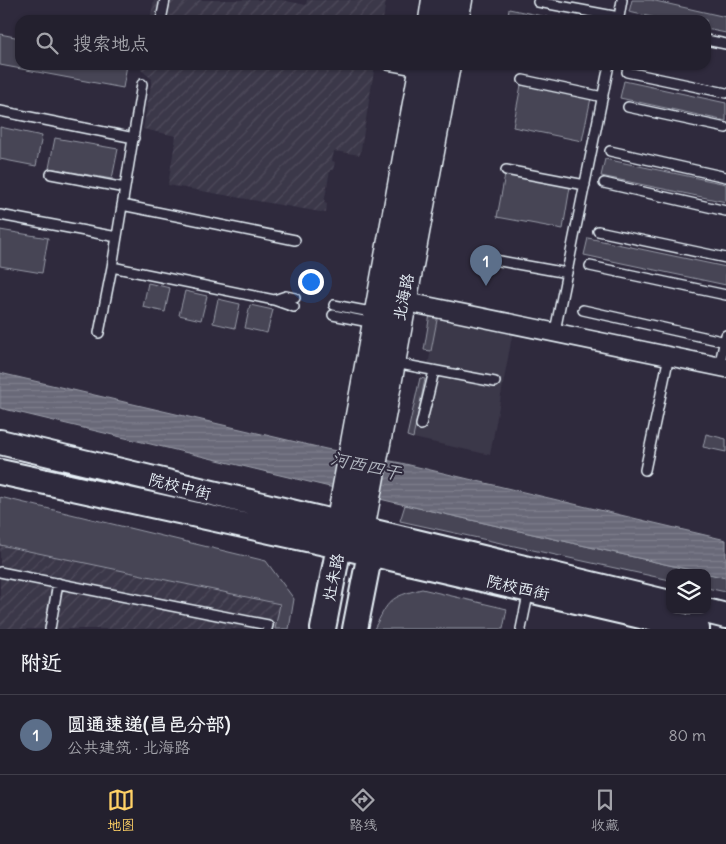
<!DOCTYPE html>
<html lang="zh">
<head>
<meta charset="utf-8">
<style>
  :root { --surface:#23202e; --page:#2f2d3a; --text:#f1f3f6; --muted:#a3a3aa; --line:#403e4a; --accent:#ffd166 }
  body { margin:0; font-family:Delius,"LXGW WenKai TC",sans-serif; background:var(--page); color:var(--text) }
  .controls { position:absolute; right:15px; bottom:15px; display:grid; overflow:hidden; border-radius:10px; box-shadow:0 1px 4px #0004 }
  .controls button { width:45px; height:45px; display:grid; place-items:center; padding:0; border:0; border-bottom:1px solid var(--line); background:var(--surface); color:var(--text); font:25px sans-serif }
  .you { position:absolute; left:310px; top:281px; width:18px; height:18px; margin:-12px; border:4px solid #fff; border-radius:50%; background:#1a73e8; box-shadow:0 0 0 8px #1a73e833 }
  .badge { display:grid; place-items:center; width:32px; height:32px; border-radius:50%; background:var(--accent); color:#fff; font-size:16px; font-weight:700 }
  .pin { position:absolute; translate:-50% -41px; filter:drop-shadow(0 1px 2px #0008) }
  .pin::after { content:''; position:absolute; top:26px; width:18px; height:15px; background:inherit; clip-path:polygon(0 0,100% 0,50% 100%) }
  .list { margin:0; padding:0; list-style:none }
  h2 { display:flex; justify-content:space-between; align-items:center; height:65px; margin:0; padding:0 20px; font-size:21px }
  h2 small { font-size:16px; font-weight:400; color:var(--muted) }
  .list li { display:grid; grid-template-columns:32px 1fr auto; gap:15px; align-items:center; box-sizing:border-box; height:80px; padding:0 20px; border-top:1px solid var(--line) }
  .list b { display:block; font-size:19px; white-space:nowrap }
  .list p { margin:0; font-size:16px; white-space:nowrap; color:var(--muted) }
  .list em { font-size:16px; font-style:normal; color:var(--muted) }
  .icon { flex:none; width:28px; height:28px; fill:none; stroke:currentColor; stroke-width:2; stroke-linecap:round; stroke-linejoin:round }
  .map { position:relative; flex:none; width:726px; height:629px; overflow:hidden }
  .search { position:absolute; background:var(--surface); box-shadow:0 1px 4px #0004; left:15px; right:15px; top:15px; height:55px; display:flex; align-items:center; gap:12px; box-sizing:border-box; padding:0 18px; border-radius:15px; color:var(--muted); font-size:19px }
  .sheet { height:145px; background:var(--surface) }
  nav { display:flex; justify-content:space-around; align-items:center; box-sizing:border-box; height:70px; border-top:1px solid var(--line); background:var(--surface); font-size:14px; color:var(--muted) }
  nav a { display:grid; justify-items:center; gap:2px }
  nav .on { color:var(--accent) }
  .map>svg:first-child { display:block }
</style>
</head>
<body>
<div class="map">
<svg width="726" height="629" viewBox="0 0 726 629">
  <defs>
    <pattern id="industrial-furrows" width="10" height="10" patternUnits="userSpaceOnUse" patternTransform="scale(1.25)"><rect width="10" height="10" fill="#3b3749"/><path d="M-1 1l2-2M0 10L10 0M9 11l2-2" fill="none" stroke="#4e4b5b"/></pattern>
    <pattern id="water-rules" width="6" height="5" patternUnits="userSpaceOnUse" patternTransform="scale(1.25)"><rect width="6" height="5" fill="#696978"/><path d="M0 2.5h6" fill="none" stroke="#7e7f8c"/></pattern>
  </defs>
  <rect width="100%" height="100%" fill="#2f2a3d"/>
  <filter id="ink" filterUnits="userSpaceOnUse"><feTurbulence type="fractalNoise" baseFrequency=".02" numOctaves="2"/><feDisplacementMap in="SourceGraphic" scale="10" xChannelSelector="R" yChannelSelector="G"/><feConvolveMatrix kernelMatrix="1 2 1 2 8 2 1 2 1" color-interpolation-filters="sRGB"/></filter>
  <g filter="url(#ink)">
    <path fill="#3b3749" d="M438 315 513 331 490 455 413 438Z"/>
    <path fill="url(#industrial-furrows)" d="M154 0H282L306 5 307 0H386L383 20H150Z
      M142 65H375L360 155 334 151 332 161 335 162 333 170H330L324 203 327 204 326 213 168 185 176 136 143 129 152 79 141 70Z
      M0 545 280 604 275 629H0Z"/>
    <path fill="#464455" stroke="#979aa6" d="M632 0H651L726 17V33L706 29V20H665L629 12Z
      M509 9 561 20H507Z
      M0 34 20 38V65H127L123 88 0 65Z
      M624 81 726 103V121L620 98Z
      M521 85 591 98 582 141 513 127Z
      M0 127 42 136 36 166 0 159Z
      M55 138 118 149 112 179 49 168Z
      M605 159 726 184V202L601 176Z
      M505 175 570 187 563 229 497 217Z
      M0 230 48 238 42 273 0 266Z
      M588 238 726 267V285L584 255Z
      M148 283 170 288 165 312 143 307Z
      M185 291 207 296 201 320 179 315Z
      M218 299 240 304 235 328 213 323Z
      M250 305 273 310 267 333 245 328Z
      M430 314 438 315 431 351 424 350Z
      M420 378 425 379 413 438 407 436Z
      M706 434 726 439V452L703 447Z
      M0 497 266 561 294 599 289 629H275L280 604 0 545Z
      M405 505 704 573H670V580L400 521Z
      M707 573 726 578V592L707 588Z
      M422 589 507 609 503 629H374C389 600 389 597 422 589Z"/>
    <path fill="url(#water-rules)" stroke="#9c9fab" d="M0 373 326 449 401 463 726 540V578L405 505 0 408Z"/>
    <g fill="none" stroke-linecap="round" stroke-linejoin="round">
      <g stroke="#e8f1f8" stroke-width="12">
        <path id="service" d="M538 2 619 17 622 0
          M161 20 165 0
          M706 40 726 44
          M388 65 420 71
          M627 72 726 93
          M523 80 603 97
          M142 84 112 267 274 300 294 307
          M628 107 726 128
          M0 111 134 138
          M610 151 726 177
          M506 170 585 185
          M51 174 125 188
          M604 183 726 211
          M122 205 295 240
          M0 215 117 237
          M598 231 726 258
          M489 259 567 273
          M590 266 726 295
          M274 300 286 296 295 298
          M334 305 376 313
          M583 310 726 342
          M333 315 374 323
          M555 331 609 65
          M99 333 112 267
          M395 363 495 382
          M719 367 726 335
          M421 425 434 371
          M645 470 669 356
          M0 572 268 625 267 629
          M50 629 58 583
          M521 629 529 590"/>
      </g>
      <g stroke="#e8f1f8" stroke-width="21">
        <path id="minor" d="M402 301 726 368"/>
      </g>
      <g stroke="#e8f1f8" stroke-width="28">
        <path id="secondary" d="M0 442 670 603
          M0 472 339 546 697 629
          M702 610 726 616
          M323 629 339 546 340 529
          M355 629 370 553 363 538"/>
      </g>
      <g stroke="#e8f1f8" stroke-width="31">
        <path id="primary" d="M433 20 436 0
          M454 20 458 0
          M340 525 424 65
          M360 530 446 65"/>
      </g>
      <use href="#service" stroke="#2f2a3d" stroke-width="9"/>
      <use href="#minor" stroke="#2f2a3d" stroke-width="18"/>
      <use href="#secondary" stroke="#2f2a3d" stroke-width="24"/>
      <use href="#primary" stroke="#2f2a3d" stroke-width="28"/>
    </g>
  </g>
  <g text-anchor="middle" stroke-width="4" stroke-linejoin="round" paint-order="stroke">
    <g font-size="16" fill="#e8f1f8" stroke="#2f2a3d">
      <text transform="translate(403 297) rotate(-79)" y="6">北海路</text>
      <text transform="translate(180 486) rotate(14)" y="6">院校中街</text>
      <text transform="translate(333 577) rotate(-79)" y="6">灶朱路</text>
      <text transform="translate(518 587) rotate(13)" y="6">院校西街</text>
    </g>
    <g font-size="18" font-style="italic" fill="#afb4be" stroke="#2f2a3d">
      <text transform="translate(366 466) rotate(13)" y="6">河西四干</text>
    </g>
  </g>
</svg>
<div class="controls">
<button><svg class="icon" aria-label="layers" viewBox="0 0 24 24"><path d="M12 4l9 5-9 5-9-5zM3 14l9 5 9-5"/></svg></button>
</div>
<div class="you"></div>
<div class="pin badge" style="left:486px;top:286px;background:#5c6f8a">1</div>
<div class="search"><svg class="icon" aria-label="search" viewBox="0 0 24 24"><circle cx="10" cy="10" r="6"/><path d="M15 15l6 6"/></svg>搜索地点</div>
</div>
<section class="sheet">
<h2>附近<small></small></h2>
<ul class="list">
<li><span class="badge" style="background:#5c6f8a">1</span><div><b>圆通速递(昌邑分部)</b><p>公共建筑 · 北海路</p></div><em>80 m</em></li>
</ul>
</section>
<nav>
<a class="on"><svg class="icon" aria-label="map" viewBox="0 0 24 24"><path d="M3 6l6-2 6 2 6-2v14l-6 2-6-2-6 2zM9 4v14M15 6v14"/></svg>地图</a>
<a><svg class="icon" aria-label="directions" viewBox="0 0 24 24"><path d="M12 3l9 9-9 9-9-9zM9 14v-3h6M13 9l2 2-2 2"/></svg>路线</a>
<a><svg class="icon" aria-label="saved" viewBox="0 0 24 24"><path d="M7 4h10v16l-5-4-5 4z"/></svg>收藏</a>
</nav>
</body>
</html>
